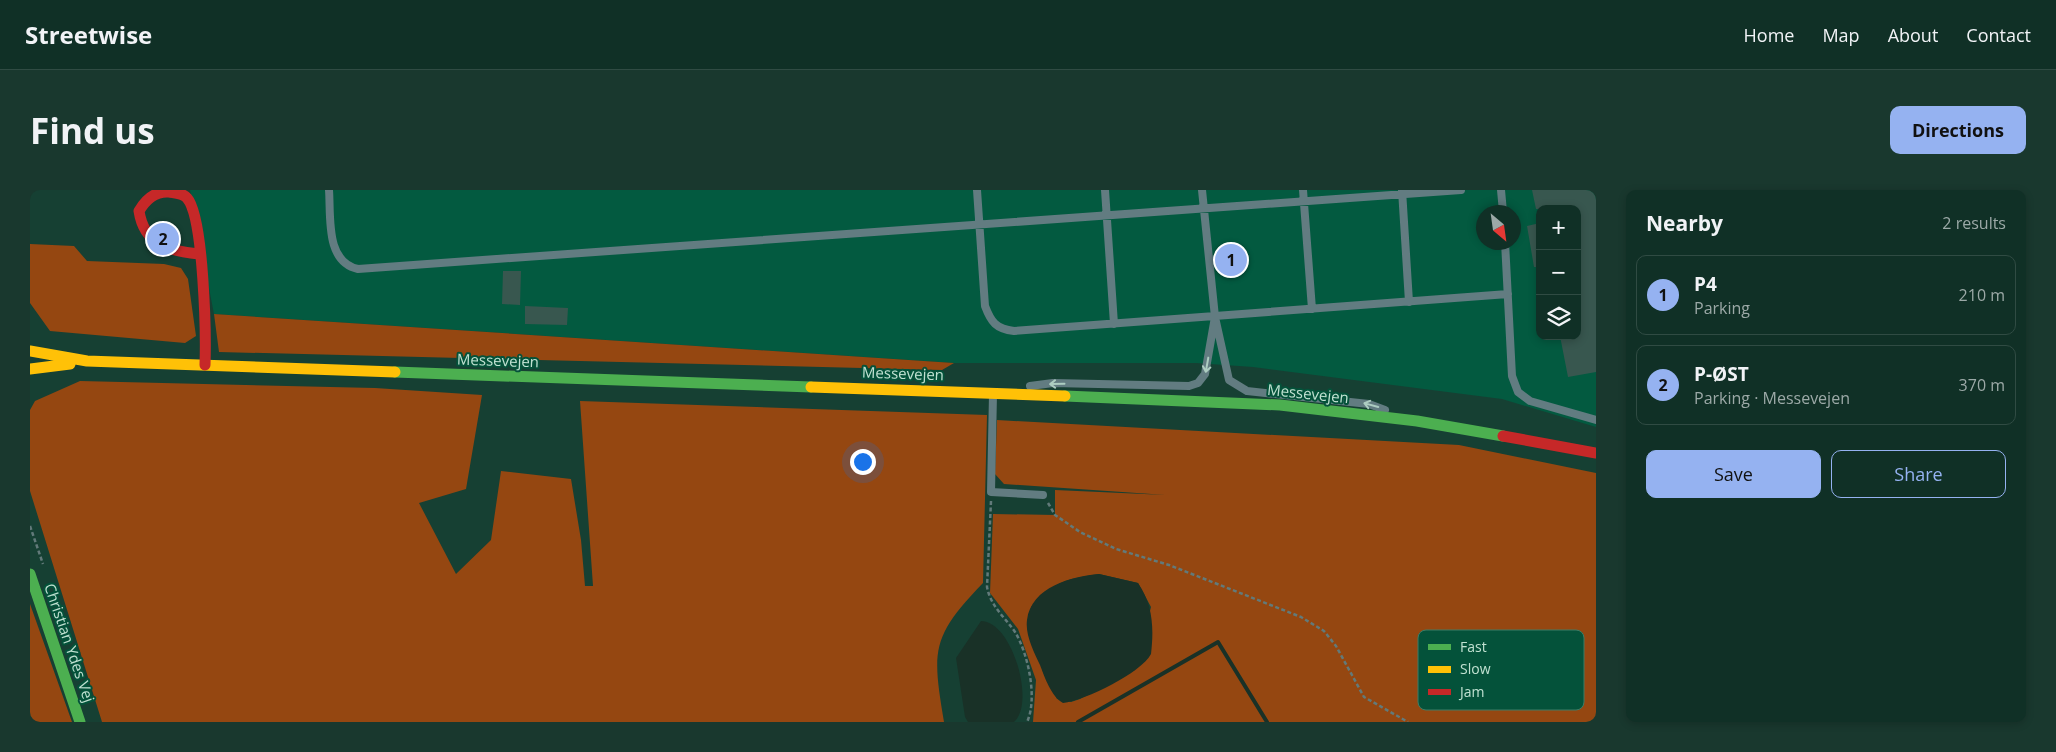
<!DOCTYPE html>
<html lang="en">
<head>
<meta charset="utf-8">
<style>
  :root { --surface:#103026; --page:#19382e; --text:#f1f3f6; --muted:#9ca9a7; --line:#304b43; --accent:#95b2f1 }
  body { margin:0; font-family:"Open Sans",sans-serif; background:var(--page); color:var(--text) }
  .controls { position:absolute; right:15px; top:15px; display:grid; overflow:hidden; border-radius:10px; box-shadow:0 2px 8px #0003 }
  .controls button { width:45px; height:45px; display:grid; place-items:center; padding:0; border:0; border-bottom:1px solid var(--line); background:var(--surface); color:var(--text); font:25px sans-serif }
  .compass { position:absolute; left:1446px; top:15px; width:45px; height:45px; border-radius:50%; background:var(--surface); box-shadow:0 2px 8px #0003; rotate:151deg }
  .you { position:absolute; left:832px; top:271px; width:18px; height:18px; margin:-12px; border:4px solid #fff; border-radius:50%; background:#1a73e8; box-shadow:0 0 0 8px #1a73e833 }
  .badge { display:grid; place-items:center; width:32px; height:32px; border-radius:50%; background:var(--accent); color:#111; font-size:16px; font-weight:700 }
  .pin { position:absolute; translate:-50% -50%; border:2px solid #fff; box-shadow:0 1px 5px #0006 }
  .list { margin:0; padding:0; list-style:none }
  h2 { display:flex; justify-content:space-between; align-items:center; height:65px; margin:0; padding:0 20px; font-size:21px }
  h2 small { font-size:16px; font-weight:400; color:var(--muted) }
  .list li { display:grid; grid-template-columns:32px 1fr auto; gap:15px; align-items:center; box-sizing:border-box; height:80px; margin:0 10px 10px; padding:0 10px; border:1px solid var(--line); border-radius:10px }
  .list b { display:block; font-size:19px; white-space:nowrap }
  .list p { margin:0; font-size:16px; white-space:nowrap; color:var(--muted) }
  .list em { font-size:16px; font-style:normal; color:var(--muted) }
  .actions { display:flex; gap:10px; padding:15px 20px }
  .actions a { flex:1; padding:11px 0; border:1px solid var(--accent); border-radius:10px; text-align:center; font-size:18px; color:var(--accent) }
  .actions .main { background:var(--accent); color:#111 }
  .icon { flex:none; width:28px; height:28px; fill:none; stroke:currentColor; stroke-width:2; stroke-linecap:round; stroke-linejoin:round }
  .map { position:relative; flex:none; width:1566px; height:532px; overflow:hidden; border-radius:10px }
  header { display:flex; align-items:center; gap:30px; box-sizing:border-box; height:70px; padding:0 25px; background:var(--surface); border-bottom:1px solid var(--line) }
  header strong { font-size:24px }
  nav { display:flex; gap:28px; margin-inline-start:auto; font-size:18px }
  .intro { display:flex; align-items:center; justify-content:space-between; box-sizing:border-box; height:120px; padding:0 30px }
  h1 { margin:0; font-size:35px }
  .button { padding:12px 22px; border-radius:10px; background:var(--accent); color:#111; font-size:18px; font-weight:700 }
  main { display:flex; gap:30px; padding:0 30px }
  aside { flex:1; background:var(--surface); border-radius:10px; box-shadow:0 2px 8px #0003 }
  .map>svg:first-child { display:block }
</style>
</head>
<body>
<header>
<strong>Streetwise</strong>
<nav><a>Home</a><a>Map</a><a>About</a><a>Contact</a></nav>
</header>
<div class="intro"><h1>Find us</h1><a class="button">Directions</a></div>
<main>
<div class="map">
<svg width="1566" height="532" viewBox="0 0 1566 532">
  <rect width="100%" height="100%" fill="#164033"/>
  <path fill="#035a40" fill-rule="evenodd" d="M160 0H1566V237L1472 209 1223 177 1166 173H924L184 124ZM1510 19H1547V146H1510ZM1454 22H1484V52H1454Z"/>
  <path fill="#954711" fill-rule="evenodd" d="M0 54 44 56 57 71 134 74 151 78 158 89 166 146 155 153 20 141 0 113Z
    M184 124 924 173 912 180 189 162Z
    M50 191 345 198 452 205 436 299 389 313 426 384 461 350 471 281 541 289 551 350 555 396H563L550 211 957 225 953 393C901 447 902 460 914 532H72L0 301V220L5 211Z
    M967 230 1429 255 1566 283V532H1003L1006 490 988 439 960 403 963 324 1025 325V300L1136 305 974 294 965 284ZM1069 384 1108 393 1121 417 1105 480 1050 509 1041 512 1027 509 1013 482 1001 417C1028 390 1033 390 1069 384Z
    M0 414 42 532H0Z"/>
  <path fill="#193127" d="M1069 384 1108 393C1123 415 1124 438 1121 464 1111 483 1056 510 1033 513 1021 506 1015 488 1010 475 1004 462 995 445 997 430 1001 397 1042 386 1069 384Z
    M951 431C982 431 1006 513 984 532H938L935 527 926 468Z"/>
  <g fill="none" stroke-linecap="round" stroke-linejoin="round">
    <path stroke="#193127" stroke-width="4" d="M1048 532 1188 452 1237 532"/>
  </g>
  <path fill="#38574f" d="M1502 0H1566V182L1538 187 1530 146H1547V19H1506Z
    M1510 33V77H1504L1497 36Z
    M473 81H491L490 115 472 114Z
    M495 116 538 118 537 135 495 134Z"/>
  <g fill="none" stroke-linecap="round" stroke-linejoin="round">
    <path stroke="#627a7a" stroke-width="2.5" stroke-dasharray="4 2.5" stroke-linecap="butt" d="M961 311 957 397C961 417 974 426 985 442 998 463 1008 509 997 532
      M1018 313 1025 325 1050 342 1086 359 1139 375 1271 427 1294 441 1306 456 1334 507 1378 532
      M0 336 13 374"/>
    <path stroke="#627c81" stroke-width="8" d="M299 0C301 26 295 72 328 79L1431 0
      M947 0 955 116C961 132 966 139 984 141L1478 104
      M1075 0 1084 134
      M1172 0 1185 127 1199 190 1217 201 1339 214 1355 220
      M1273 0 1282 119
      M1372 0 1379 112
      M1471 0 1473 22
      M1475 52 1482 186 1488 202 1500 211 1566 230
      M1000 196 1023 193 1159 196 1168 193 1175 184 1185 127
      M963 204 961 302 1013 305"/>
    <path stroke="#4caf50" stroke-width="11" d="M365 182 781 197
      M1035 206 1250 215 1387 231 1473 246
      M0 384 50 532"/>
    <path stroke="#ffc107" stroke-width="11" d="M0 161 57 171 365 182
      M0 179 40 174
      M781 197 1035 206"/>
    <path stroke="#c62828" stroke-width="11" d="M169 64C138 61 114 54 109 21 116 9 125 1 139 2 145 3 153 3 157 8 174 27 176 146 175 175
      M1473 246 1566 263"/>
  </g>
  <defs><path id="oneway-shaft" d="M-6 0H5M1.5-3L5.5 0L1.5 3" fill="none" stroke-width="1.6" stroke-linecap="round" stroke-linejoin="round" transform="scale(1.25)"/></defs>
  <g stroke="#adcdc1">
    <use href="#oneway-shaft" transform="translate(1177 175) rotate(100)"/>
    <use href="#oneway-shaft" transform="translate(1027 194) rotate(179)"/>
    <use href="#oneway-shaft" transform="translate(1341 215) rotate(-165)"/>
  </g>
  <g text-anchor="middle" stroke-width="4" stroke-linejoin="round" paint-order="stroke">
    <g font-size="15" fill="#c0e1d1" stroke="#04523a">
      <text transform="translate(468 171) rotate(2)" y="5">Messevejen</text>
      <text transform="translate(873 184) rotate(2)" y="5">Messevejen</text>
      <text transform="translate(1278 204) rotate(6)" y="5">Messevejen</text>
      <text transform="translate(39 453) rotate(71)" y="5">Christian Ydes Vej</text>
    </g>
  </g>
  <rect x="1388" y="440" width="166" height="80" rx="8" fill="#04523a" stroke="#3c7d67" stroke-width="1"/>
  <rect x="1398" y="454" width="23" height="6" fill="#4caf50"/>
  <rect x="1398" y="476" width="23" height="7" fill="#ffc107"/>
  <rect x="1398" y="499" width="23" height="6" fill="#c62828"/>
  <g font-size="14" fill="#c0e1d1">
    <text x="1430" y="462">Fast</text>
    <text x="1430" y="484">Slow</text>
    <text x="1430" y="507">Jam</text>
  </g>
</svg>
<div class="controls">
<button>+</button>
<button>−</button>
<button><svg class="icon" aria-label="layers" viewBox="0 0 24 24"><path d="M12 4l9 5-9 5-9-5zM3 14l9 5 9-5"/></svg></button>
</div>
<svg class="compass" viewBox="-18 -18 36 36"><path d="M0-13l5 13h-10z" fill="#e53935"/><path d="M0 13l5-13h-10z" fill="#9ca9a7"/></svg>
<div class="you"></div>
<div class="pin badge" style="left:1201px;top:70px">1</div>
<div class="pin badge" style="left:133px;top:49px">2</div>
</div>
<aside>
<h2>Nearby<small>2 results</small></h2>
<ul class="list">
<li><span class="badge">1</span><div><b>P4</b><p>Parking</p></div><em>210 m</em></li>
<li><span class="badge">2</span><div><b>P-ØST</b><p>Parking · Messevejen</p></div><em>370 m</em></li>
</ul>
<div class="actions"><a class="main">Save</a><a>Share</a></div>
</aside>
</main>
</body>
</html>
